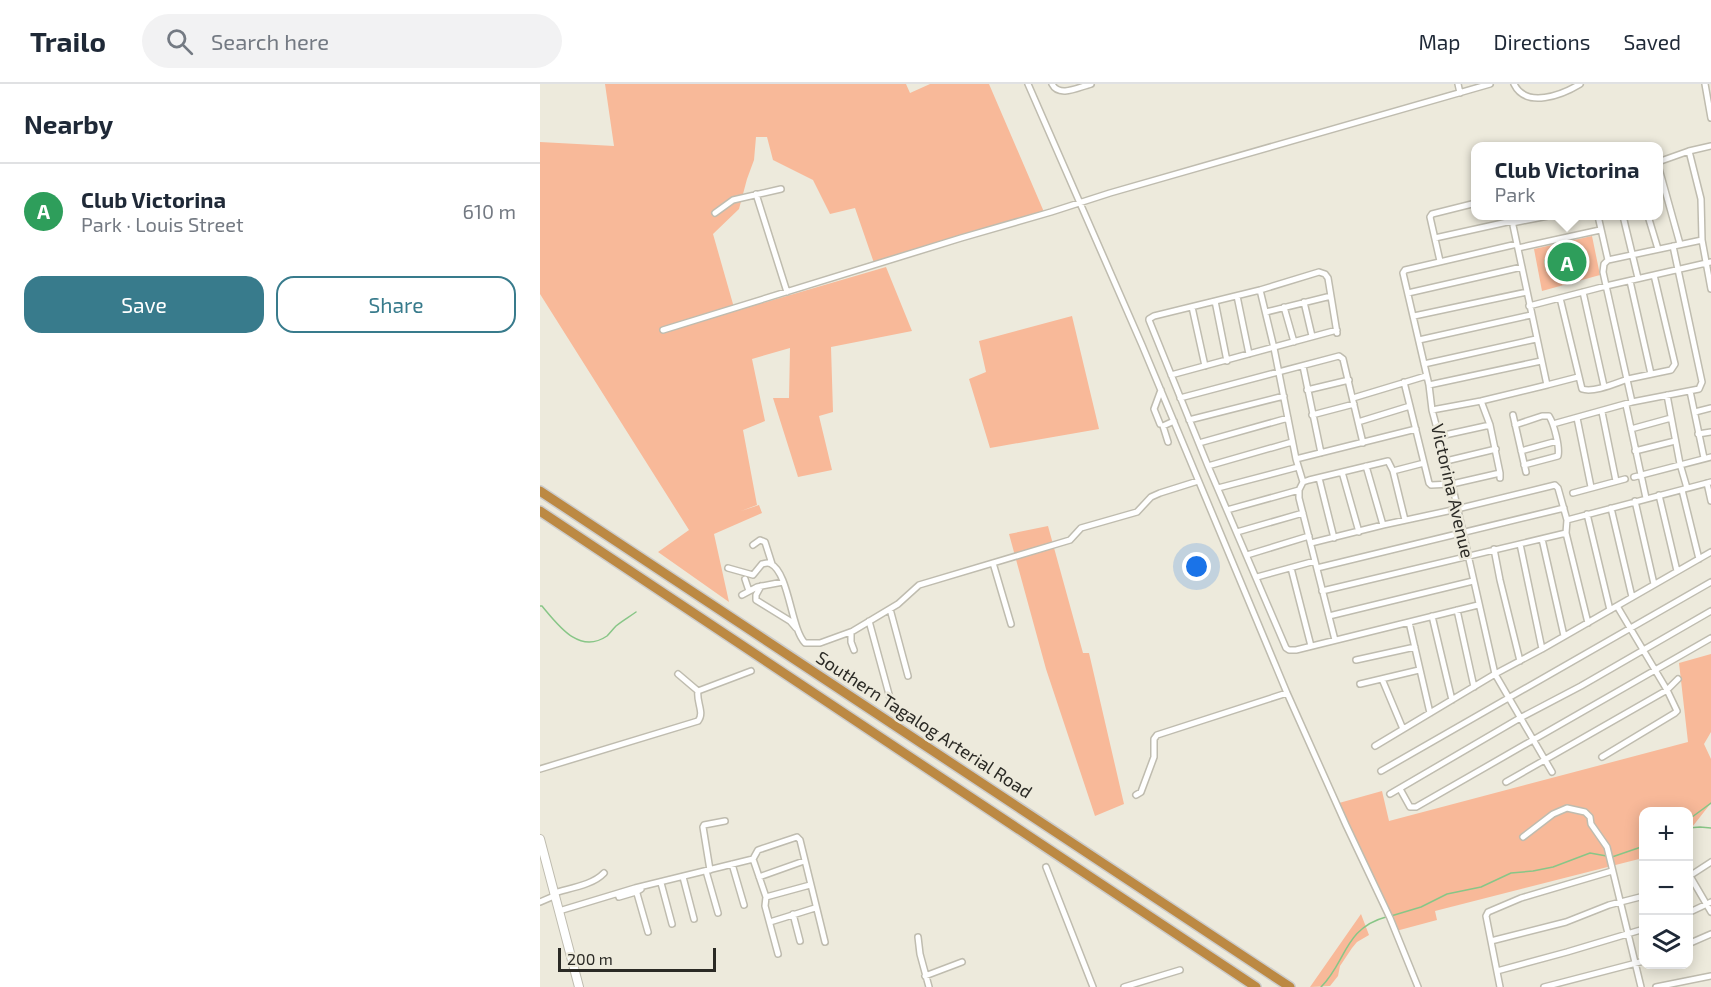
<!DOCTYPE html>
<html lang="en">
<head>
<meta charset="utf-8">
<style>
  :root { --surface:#fff; --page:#f2f2f3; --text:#1f2937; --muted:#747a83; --line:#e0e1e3; --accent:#387b8c }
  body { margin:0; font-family:"Exo 2",sans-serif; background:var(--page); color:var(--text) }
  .controls { position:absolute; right:18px; bottom:18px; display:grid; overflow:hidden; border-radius:12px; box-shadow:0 3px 15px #0003 }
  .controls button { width:54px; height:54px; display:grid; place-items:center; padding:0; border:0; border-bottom:2px solid var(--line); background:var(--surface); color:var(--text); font:30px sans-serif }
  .scale { position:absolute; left:18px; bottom:15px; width:158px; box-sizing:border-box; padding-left:6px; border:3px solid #2b2a25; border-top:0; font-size:16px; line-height:21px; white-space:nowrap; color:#2b2a25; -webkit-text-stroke:4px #edeadc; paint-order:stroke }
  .you { position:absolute; left:657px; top:483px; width:21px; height:21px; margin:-15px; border:4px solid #fff; border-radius:50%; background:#1a73e8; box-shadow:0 0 0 9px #1a73e833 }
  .badge { display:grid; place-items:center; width:39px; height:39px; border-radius:50%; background:var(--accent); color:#fff; font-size:20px; font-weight:700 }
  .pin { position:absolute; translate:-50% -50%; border:3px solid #fff; box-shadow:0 2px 6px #0006 }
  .popup { position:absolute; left:931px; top:58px; width:192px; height:78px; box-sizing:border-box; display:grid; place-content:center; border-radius:12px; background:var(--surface); filter:drop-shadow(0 2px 4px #0005); font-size:20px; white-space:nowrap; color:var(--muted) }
  .popup b { font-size:22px; color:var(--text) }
  .popup::after { content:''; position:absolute; left:50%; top:100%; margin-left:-12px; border:12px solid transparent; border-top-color:var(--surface) }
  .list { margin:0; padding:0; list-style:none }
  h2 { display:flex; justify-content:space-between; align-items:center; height:78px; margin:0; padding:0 24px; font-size:26px }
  h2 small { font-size:20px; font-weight:400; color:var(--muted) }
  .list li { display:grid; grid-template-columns:39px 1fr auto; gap:18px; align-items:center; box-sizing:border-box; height:96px; padding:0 24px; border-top:2px solid var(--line) }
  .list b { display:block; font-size:22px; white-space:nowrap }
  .list p { margin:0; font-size:20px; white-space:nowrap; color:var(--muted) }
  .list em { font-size:20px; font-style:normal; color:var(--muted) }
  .actions { display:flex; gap:12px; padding:18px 24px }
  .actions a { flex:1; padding:14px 0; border:2px solid var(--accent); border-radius:18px; text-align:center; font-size:21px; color:var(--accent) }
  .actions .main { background:var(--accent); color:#fff }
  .icon { flex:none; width:33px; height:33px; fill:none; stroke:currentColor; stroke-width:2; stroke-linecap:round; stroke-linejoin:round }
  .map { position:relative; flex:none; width:1171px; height:903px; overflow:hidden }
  header { display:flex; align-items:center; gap:36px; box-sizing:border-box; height:84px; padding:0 30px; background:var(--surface); border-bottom:2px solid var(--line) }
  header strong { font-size:28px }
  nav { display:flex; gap:33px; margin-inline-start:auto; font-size:21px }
  .search { width:420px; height:54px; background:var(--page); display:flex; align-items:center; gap:15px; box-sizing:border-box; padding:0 21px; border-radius:33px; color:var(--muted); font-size:22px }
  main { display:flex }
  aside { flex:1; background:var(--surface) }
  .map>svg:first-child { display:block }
</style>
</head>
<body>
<header>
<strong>Trailo</strong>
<div class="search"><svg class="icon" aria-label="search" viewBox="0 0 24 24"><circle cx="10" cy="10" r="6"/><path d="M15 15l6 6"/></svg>Search here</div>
<nav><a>Map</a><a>Directions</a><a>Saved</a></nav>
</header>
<main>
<aside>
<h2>Nearby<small></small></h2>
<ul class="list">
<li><span class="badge" style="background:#2e9e5b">A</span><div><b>Club Victorina</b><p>Park · Louis Street</p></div><em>610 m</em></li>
</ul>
<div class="actions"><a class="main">Save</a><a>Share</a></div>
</aside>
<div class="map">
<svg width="1171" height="903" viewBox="0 0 1171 903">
  <rect width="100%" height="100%" fill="#edeadc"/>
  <path fill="#f8b999" d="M65 0H366L370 9 390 0H449L504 128 334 179 315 124 290 130 273 96 233 76 227 53H216L214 76 207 95 199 125 173 150 195 227 346 183 372 247 291 263 293 328 279 332 292 386 258 393 233 314H249L250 264 212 275 225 337 203 346 217 421 201 427 219 421 222 429 174 450 189 518 118 468 149 446 0 210V58L74 62Z
    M1052 152 1060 191 1002 207 994 165Z
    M532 232 559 345 450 364 429 295 446 288 439 257Z
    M508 442 543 569H549L584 720 555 732 506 585 469 450Z
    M1171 570V648L1164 660 1171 675V719L1149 747 1148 728H1104L1103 774 895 827 897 836 856 847 799 719 842 707 849 737 1148 658 1139 579Z
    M821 830 829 851 817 858 812 864 800 882 798 892 790 902 770 903Z"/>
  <path fill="#88c687" d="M1016 168 1018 179 1015 186 1006 187 1004 177 1007 171Z"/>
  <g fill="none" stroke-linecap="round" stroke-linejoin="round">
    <path stroke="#88c687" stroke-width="1.5" d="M0 522H2C18 541 39 571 67 552 70 549 73 545 76 542 82 537 89 533 96 528
      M1148 736 1171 719
      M1148 744 1160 743 1171 744
      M851 832 881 823 907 810 941 803 971 789 993 787 1013 783 1050 769 1072 773 1104 762
      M781 903C806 879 804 844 846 833"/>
    <g stroke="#bfbcaf" stroke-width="8">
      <path id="minor" d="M488 0 602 261 747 609 806 741 850 834 878 903
        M512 0C519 14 539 3 551 0
        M918 0 920 9
        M974 0C986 25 1022 11 1040 0
        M1165 0 1171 34
        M1149 67 1161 115 1162 156 1171 205
        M1118 78 1149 67 1171 62
        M1118 81 1140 160
        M216 110 247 208
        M175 129 193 116 241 105
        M971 132 1007 301 941 317 892 326 912 400 955 590 1012 688
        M1058 132 1068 176
        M1083 132 1098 194
        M1108 132 1118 165
        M972 139 1008 132
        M895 154 972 137
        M978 164 1060 146
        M900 177 890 133 892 130 936 119
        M1090 197 1111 290
        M720 206 734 264 756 375 763 398
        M1043 208 1064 302
        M868 209 982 183
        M697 212 709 270
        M1020 214 1042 305C1054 309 1076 299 1088 295 1102 292 1117 289 1131 286L1135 280 1114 191
        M675 217 687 277
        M764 218 772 252
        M989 222 1066 202 1171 178
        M652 223 665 282
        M744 223 754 258
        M726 228 791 212
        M874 232 987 208
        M123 246 421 154 511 128 570 109 950 0
        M797 249 788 194 785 190 779 188 720 206 614 232 609 235V236L668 382 746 564 749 566H756L938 521
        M879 256 991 231
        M884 280 996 255
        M763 282 781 369
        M631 291 797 246
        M864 298 889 399 891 401 912 400 960 389
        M889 301 1001 277
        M1007 301 1038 293
        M767 306 809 296
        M1150 307 1164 374
        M1127 311 1140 380 1147 404
        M640 314 799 272 803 275 823 359
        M813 314 886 292
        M941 317 950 341 960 389V394
        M1092 318 1063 188 1064 180 1068 176 1162 156
        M1086 321 1106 414
        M892 326 889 301 863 189 865 186 977 160
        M1062 328 1076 397
        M1155 328 1171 324
        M772 331 814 320
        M973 331 986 388
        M1037 334 1051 403
        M649 336 744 312
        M818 338 870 322
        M620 340 614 325 621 306
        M1013 340 1092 318 1159 305 1162 298 1133 162
        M975 341 1002 332H1009C1014 340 1020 363 1018 372L984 381
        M1091 345 1131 334
        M1158 350 1171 348
        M900 352 950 341
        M628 358 623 342 634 337
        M659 359 748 334
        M981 367 1017 357
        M1095 367 1135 357
        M756 375 876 345
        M906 377 956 365
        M668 382 752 358
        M826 382 843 441
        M853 387 884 379
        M802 388 819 448
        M1094 393 1171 373
        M779 394 794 454
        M1167 399 1171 417
        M678 404 758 383
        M1142 406 1159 475
        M1033 409 1085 395
        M1119 411 1137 487
        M1095 417 1114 500
        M1071 424 1092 513
        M687 426 759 406
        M1047 430 1070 526
        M1027 436 1171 398
        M697 448 763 429
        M1002 455 1024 552
        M771 459 843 441 917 425 1015 401 1018 404 1027 436 1026 449 1048 539
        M980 460 1002 565
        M213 461 220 456 225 458 232 480
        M954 465 960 496 980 577
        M707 471 769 452
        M453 479 471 540
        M188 484 213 491 222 480C226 479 228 478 231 480 249 489 251 545 265 559H280L313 547 358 520 379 501 530 456 541 444 597 428 611 413 620 409 658 397
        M751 484 771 562
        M777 484 1024 424
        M717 493 775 477
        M205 495 209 507
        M221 502 216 511V516L250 537 256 544
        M782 507 1026 449
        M202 511 217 503 243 498
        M350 525 368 592
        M917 526 934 603
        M789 532 933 497
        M892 532 912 616
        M329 537 350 614
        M869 538 890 629
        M311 548V558L314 566
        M795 556 759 414V406L763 398 769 396 848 377 853 387 865 436
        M816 576 875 563
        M138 590 158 607
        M842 595 863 645
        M820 600 879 586
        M835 662 955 590 1002 565 1171 468
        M1062 673 1135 629 1137 627 1127 606 1077 522
        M0 685 158 637C165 629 156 618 158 607L211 587
        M841 687 1171 498
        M966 698 1127 606 1138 595
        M860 705 870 723H876L1171 554
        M850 710 980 634 1041 602 1171 527
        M596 711 601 708 614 673V655L617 651 747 609
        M983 753 1013 730 1027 724 1045 728 1050 733 1051 740 1067 763 1101 903
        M213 775 226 813 225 822 238 870
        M192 780 204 821
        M506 783 553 903
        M170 786 163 743 164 741 185 737
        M166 787 178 829
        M1150 792 1171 828
        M143 793 154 835
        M219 793 264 777
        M1148 793 1171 778
        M121 799 132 840
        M96 806 108 848
        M14 809C30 804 53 801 64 789
        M79 813 96 808 101 805
        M226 813 270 801
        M0 818 14 812
        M19 827 95 804 213 775 218 766 257 753 260 756 285 858
        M1148 829 1171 818
        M253 830 260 857
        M230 838 275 824
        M378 853 380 870 389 903
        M951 857 1026 838 1069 821 1104 812
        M1148 860 1171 850
        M957 887 1027 868 1104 845
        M385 892 422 878
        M584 903 640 886
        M960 903 946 832 948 828 981 814 1072 787
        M1004 903 1104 877
        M1116 903 1171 892"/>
    </g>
    <g stroke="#bfbcaf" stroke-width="10">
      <path id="secondary" d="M0 755 39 903"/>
    </g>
    <g stroke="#cccccb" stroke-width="12">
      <path id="motorway" d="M0 407 750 903
        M0 427 716 903"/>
    </g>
    <use href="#minor" stroke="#fff" stroke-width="5"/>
    <use href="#secondary" stroke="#fff" stroke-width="8"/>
    <use href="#motorway" stroke="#bc8943" stroke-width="9"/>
  </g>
  <g text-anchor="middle" stroke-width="5" stroke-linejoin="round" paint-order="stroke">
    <g font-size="18" fill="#2b2a25" stroke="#edeadc">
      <text transform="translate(912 407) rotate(77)" y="6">Victorina Avenue</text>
      <text transform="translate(384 641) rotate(33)" y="6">Southern Tagalog Arterial Road</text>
    </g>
  </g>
</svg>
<div class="controls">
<button>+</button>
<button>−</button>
<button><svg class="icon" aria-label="layers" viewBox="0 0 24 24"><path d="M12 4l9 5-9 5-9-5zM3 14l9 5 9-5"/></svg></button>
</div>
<div class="scale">200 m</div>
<div class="you"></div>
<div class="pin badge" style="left:1027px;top:178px;background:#2e9e5b">A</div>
<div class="popup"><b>Club Victorina</b>Park</div>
</div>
</main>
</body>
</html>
